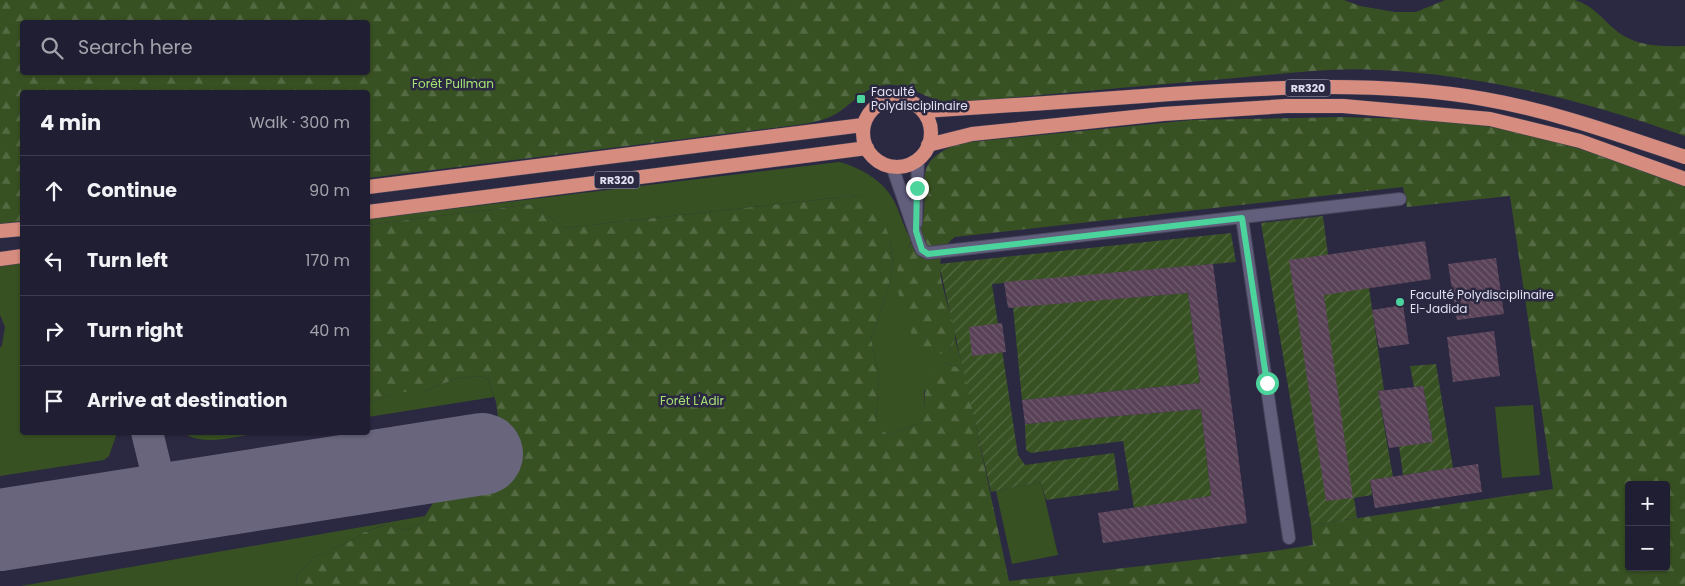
<!DOCTYPE html>
<html lang="en">
<head>
<meta charset="utf-8">
<style>
  :root { --surface:#201e32; --page:#2d2b3e; --text:#f1f3f6; --muted:#a2a2ac; --line:#3d3c4d }
  body { margin:0; font-family:Poppins,sans-serif; background:var(--page); color:var(--text) }
  .controls { position:absolute; right:15px; bottom:15px; display:grid; overflow:hidden; border-radius:5px; box-shadow:0 1px 4px #0004 }
  .controls button { width:45px; height:45px; display:grid; place-items:center; padding:0; border:0; border-bottom:1px solid var(--line); background:var(--surface); color:var(--text); font:25px sans-serif }
  .stop { position:absolute; width:15px; height:15px; margin:-11px; border:4px solid #4bd49b; border-radius:50%; background:#fff }
  .stop.end { background:#4bd49b; border-color:#fff; box-shadow:0 1px 5px #0008 }
  .list { margin:0; padding:0; list-style:none }
  h2 { display:flex; justify-content:space-between; align-items:center; height:65px; margin:0; padding:0 20px; font-size:21px }
  h2 small { font-size:16px; font-weight:400; color:var(--muted) }
  .list li { display:grid; grid-template-columns:32px 1fr auto; gap:15px; align-items:center; box-sizing:border-box; height:70px; padding:0 20px; border-top:1px solid var(--line) }
  .list b { display:block; font-size:19px; white-space:nowrap }
  .list em { font-size:16px; font-style:normal; color:var(--muted) }
  .icon { flex:none; width:28px; height:28px; fill:none; stroke:currentColor; stroke-width:2; stroke-linecap:round; stroke-linejoin:round }
  .map { position:relative; flex:none; width:1685px; height:586px; overflow:hidden }
  .search { position:absolute; background:var(--surface); box-shadow:0 1px 4px #0004; left:20px; top:20px; width:350px; height:55px; display:flex; align-items:center; gap:12px; box-sizing:border-box; padding:0 18px; border-radius:5px; color:var(--muted); font-size:19px }
  .panel { position:absolute; background:var(--surface); box-shadow:0 1px 4px #0004; left:20px; top:90px; width:350px; height:345px; border-radius:5px }
  .map>svg:first-child { display:block }
</style>
</head>
<body>
<div class="map">
<svg width="1685" height="586" viewBox="0 0 1685 586">
  <defs>
    <pattern id="forest-firs" width="22" height="20" patternUnits="userSpaceOnUse" patternTransform="scale(1.25)"><rect width="22" height="20" fill="#385123"/><path d="M5 1l3.5 6h-7zM16 11l3.5 6h-7z" fill="#546a43"/></pattern>
    <pattern id="garden-furrows" width="10" height="10" patternUnits="userSpaceOnUse" patternTransform="scale(1.25)"><rect width="10" height="10" fill="#385123"/><path d="M-1 1l2-2M0 10L10 0M9 11l2-2" fill="none" stroke="#546a43"/></pattern>
    <pattern id="building-back-hatch" width="6" height="6" patternUnits="userSpaceOnUse" patternTransform="scale(1.25)"><rect width="6" height="6" fill="#594257"/><path d="M-1 5l2 2M0 0l6 6M5-1l2 2" fill="none" stroke="#715d70"/></pattern>
  </defs>
  <rect width="100%" height="100%" fill="#2b2842"/>
  <path fill="#385123" d="M839 162C860 167 884 181 894 201 901 214 903 228 912 240L899 263 949 352 955 339 964 370 941 361 924 391 925 412 921 423 888 434 879 430 876 420 879 376 871 338 888 291 893 265 890 238 860 195 564 228 533 204 368 225V219Z
    M22 262V432L117 433 109 456 104 460 0 476V348L2 345 5 327 0 315V265Z
    M480 376 488 379 494 397 368 417V404L395 392H422L458 378Z
    M1533 405 1540 475 1502 478 1495 407Z
    M183 433H259C236 436 204 447 183 433Z
    M1041 482 1058 555 1012 564 996 491Z
    M425 516 420 524 407 530 384 525 362 533 355 539 314 557 296 577 297 586H21Z"/>
  <path fill="url(#forest-firs)" fill-rule="evenodd" d="M0 0H1344L1360 6 1395 12H1416L1445 0H1575C1591 5 1600 16 1612 27 1632 46 1658 47 1685 46V136C1586 101 1484 75 1379 70 1328 67 1275 75 1224 79 1140 86 1056 94 972 101 961 101 948 103 937 100 920 95 905 83 886 85 863 87 852 105 834 115 820 122 804 124 789 126L368 178V92H22V221L0 224ZM22 22H368V72H22Z
    M1344 117C1396 119 1451 118 1503 129 1565 141 1626 164 1685 186V586H297L296 577 314 557 355 539 362 533 385 525 407 530 420 524 443 487 471 472 490 441 498 418 496 402 488 379 480 376 458 378 422 392H395L368 404V225L533 204 564 228 860 195 877 208 890 238 893 265 888 291 871 338 879 376 876 420 879 429 888 434 921 423C931 398 915 382 941 361L964 370 1009 581 1274 551 1313 545 1311 525 1553 489 1510 196 1407 207 1403 187 955 237C922 261 954 306 955 337 955 342 951 347 949 352L935 355C931 352 923 349 919 345 905 329 892 282 899 262 905 248 921 234 923 219 929 177 911 162 960 143L1192 120ZM1629 485H1666V567H1629Z"/>
  <path fill="url(#garden-furrows)" d="M1323 216 1328 255 1369 288 1384 390 1378 391 1393 477 1370 480 1372 495 1354 498 1357 518 1311 525 1261 223Z
    M1231 233 1236 262 992 284 1018 455 1025 465 1114 453 1119 490 1046 500 1041 482 991 492 939 264Z
    M1188 293 1200 383 1022 400 1013 307Z
    M1436 364 1453 468 1403 475 1399 446 1433 442 1423 386 1414 387 1410 366Z
    M1201 409 1211 496 1134 508 1123 441 1031 453 1026 450 1025 424Z"/>
  <g fill="none" stroke-linecap="round" stroke-linejoin="round">
    <path stroke="#68657c" stroke-width="32" d="M147 432 164 502"/>
    <path stroke="#68657c" stroke-width="82" d="M0 530 482 454"/>
  </g>
  <path fill="url(#building-back-hatch)" d="M1425 241 1431 279 1324 295 1353 498 1326 501 1289 260Z
    M1496 258 1504 314 1457 320 1448 264Z
    M1213 264 1247 523 1103 543 1098 513 1211 496 1201 409 1025 424 1022 400 1200 383 1188 293 1008 308 1004 282Z
    M1403 305 1409 344 1379 348 1372 310Z
    M1002 323 1006 352 972 356 969 327Z
    M1494 331 1500 376 1453 382 1447 337Z
    M1423 386 1433 442 1389 448 1378 391Z
    M1478 464 1482 492 1375 508 1370 480Z"/>
  <g fill="none" stroke-linecap="round" stroke-linejoin="round">
    <g stroke="#454258" stroke-width="14">
      <path id="minor" d="M892 166 919 244 922 250 928 253 1400 199
        M1242 218 1289 538
        M916 223 918 159"/>
    </g>
    <g stroke="#454258" stroke-width="15">
      <path id="trunk" d="M863 133a34 34 0 1 1 68 0a34 34 0 1 1-68 0Z
        M923 111C1006 106 1088 100 1171 94 1275 87 1381 81 1484 99 1553 111 1619 135 1685 157
        M928 145 972 134 1163 114 1286 106H1343L1490 119 1580 141 1685 179
        M368 187 863 125
        M368 212 867 148
        M0 231 22 229
        M0 259 22 256"/>
    </g>
    <use href="#minor" stroke="#615f7c" stroke-width="12"/>
    <use href="#trunk" stroke="#d68c7e" stroke-width="14"/>
  </g>
  <g fill="none" stroke-linecap="round" stroke-linejoin="round">
    <path stroke="#4bd49b" stroke-width="6" d="M917 188 916 231 922 250 928 254 1242 218 1267 383"/>
  </g>
  <g fill="#4bd49b" stroke="#2b2842" stroke-width="2">
    <rect x="856" y="94" width="10" height="10" rx="2.5"/>
    <circle cx="1400" cy="302" r="5"/>
  </g>
  <g text-anchor="middle" stroke-width="5" stroke-linejoin="round" paint-order="stroke">
    <g fill="#2b2842" stroke="#abaabd" stroke-width="1">
      <rect x="1285.5" y="79.5" width="45" height="17" rx="4"/>
      <rect x="594.5" y="171.5" width="45" height="17" rx="4"/>
    </g>
    <g font-size="11" font-weight="bold" fill="#e2e1f2">
      <text x="1308" y="92">RR320</text>
      <text x="617" y="184">RR320</text>
    </g>
    <g font-size="12" fill="#a5e272" stroke="#2b2842">
      <text x="453" y="88">Forêt Pullman</text>
      <text x="692" y="405">Forêt L'Adir</text>
    </g>
    <g font-size="12" fill="#e2e1f2" stroke="#2b2842" text-anchor="start">
      <text x="871" y="96">Faculté<tspan x="871" dy="14">Polydisciplinaire</tspan></text>
      <text x="1410" y="299">Faculté Polydisciplinaire<tspan x="1410" dy="14">El-Jadida</tspan></text>
    </g>
  </g>
</svg>
<div class="controls">
<button>+</button>
<button>−</button>
</div>
<div class="stop" style="left:1267px;top:383px"></div>
<div class="stop end" style="left:917px;top:188px"></div>
<div class="search"><svg class="icon" aria-label="search" viewBox="0 0 24 24"><circle cx="10" cy="10" r="6"/><path d="M15 15l6 6"/></svg>Search here</div>
<section class="panel">
<h2>4 min<small>Walk · 300 m</small></h2>
<ul class="list">
<li><svg class="icon" aria-label="ahead" viewBox="0 0 24 24"><path d="M12 20V5M6 11l6-6 6 6"/></svg><div><b>Continue</b></div><em>90 m</em></li>
<li><svg class="icon" aria-label="left" viewBox="0 0 24 24"><path d="M17 20v-9H6M10 6l-5 5 5 5"/></svg><div><b>Turn left</b></div><em>170 m</em></li>
<li><svg class="icon" aria-label="right" viewBox="0 0 24 24"><path d="M7 20v-9h11M14 6l5 5-5 5"/></svg><div><b>Turn right</b></div><em>40 m</em></li>
<li><svg class="icon" aria-label="arrive" viewBox="0 0 24 24"><path d="M6 21V4h12l-3 4 3 4H6"/></svg><div><b>Arrive at destination</b></div></li>
</ul>
</section>
</div>
</body>
</html>
